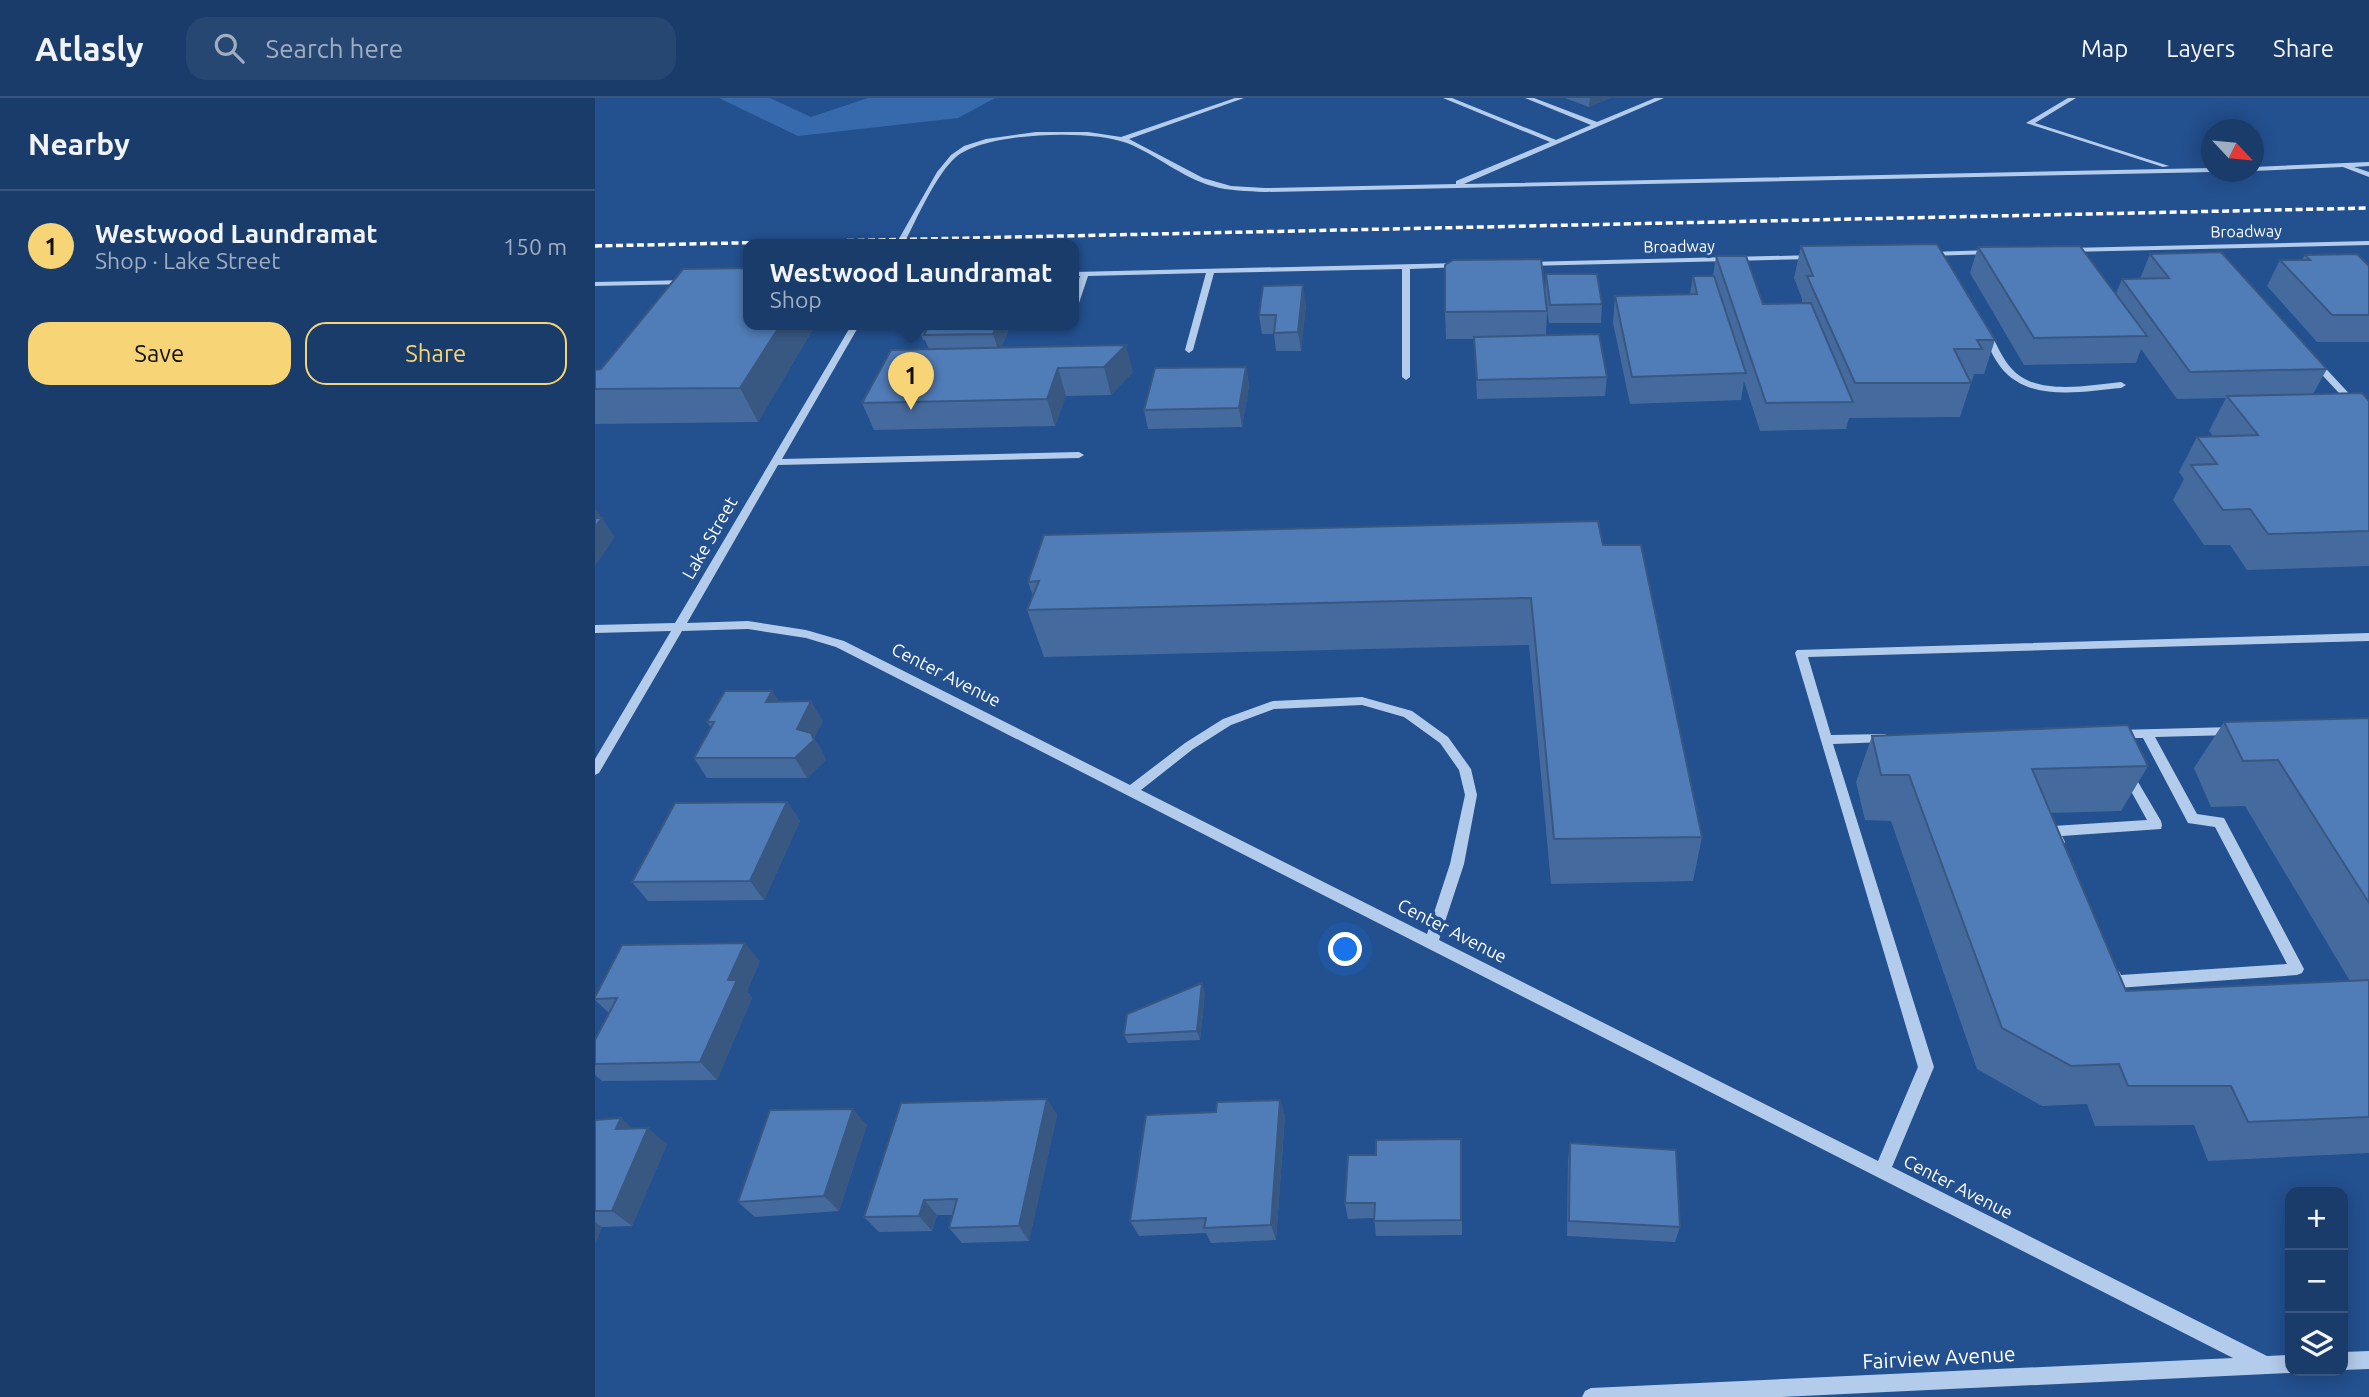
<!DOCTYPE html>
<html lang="en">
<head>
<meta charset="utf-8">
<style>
  :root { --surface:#1a3c6b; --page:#274773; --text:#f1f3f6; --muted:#9fadc1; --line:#38567e; --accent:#f7d475 }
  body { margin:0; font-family:Ubuntu,sans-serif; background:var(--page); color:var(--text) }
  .controls { position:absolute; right:21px; bottom:21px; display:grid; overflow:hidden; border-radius:14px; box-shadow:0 4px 18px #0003 }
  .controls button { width:63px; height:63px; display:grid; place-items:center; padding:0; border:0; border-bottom:2px solid var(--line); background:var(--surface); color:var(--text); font:35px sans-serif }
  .compass { position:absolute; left:1606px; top:21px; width:63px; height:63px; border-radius:50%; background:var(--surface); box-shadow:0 4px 18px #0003; rotate:116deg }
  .you { position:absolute; left:751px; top:852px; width:24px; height:24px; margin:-18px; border:5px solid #fff; border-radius:50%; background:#1a73e8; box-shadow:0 0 0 10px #1a73e833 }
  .badge { display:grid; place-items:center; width:46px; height:46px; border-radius:50%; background:var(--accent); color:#111; font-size:23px; font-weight:700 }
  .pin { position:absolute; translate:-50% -58px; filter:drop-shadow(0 2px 4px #0008) }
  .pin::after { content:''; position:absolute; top:37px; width:24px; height:21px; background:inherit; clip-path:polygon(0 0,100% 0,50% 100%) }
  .popup { position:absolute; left:148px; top:141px; width:336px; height:91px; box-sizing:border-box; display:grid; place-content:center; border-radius:14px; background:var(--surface); filter:drop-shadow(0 2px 5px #0005); font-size:23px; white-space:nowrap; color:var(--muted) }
  .popup b { font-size:26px; color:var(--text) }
  .popup::after { content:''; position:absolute; left:50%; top:100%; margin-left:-14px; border:14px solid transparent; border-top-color:var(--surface) }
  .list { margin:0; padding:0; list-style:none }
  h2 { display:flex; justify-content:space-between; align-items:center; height:91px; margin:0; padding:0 28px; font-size:30px }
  h2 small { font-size:23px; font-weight:400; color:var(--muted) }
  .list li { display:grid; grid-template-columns:46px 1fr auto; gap:21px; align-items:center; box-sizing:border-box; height:112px; padding:0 28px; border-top:2px solid var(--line) }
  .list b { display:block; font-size:26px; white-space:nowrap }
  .list p { margin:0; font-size:23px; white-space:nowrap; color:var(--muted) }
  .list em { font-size:23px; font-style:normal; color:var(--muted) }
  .actions { display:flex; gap:14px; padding:21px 28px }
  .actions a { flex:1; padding:16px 0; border:2px solid var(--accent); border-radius:21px; text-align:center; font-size:24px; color:var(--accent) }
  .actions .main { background:var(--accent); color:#111 }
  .icon { flex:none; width:38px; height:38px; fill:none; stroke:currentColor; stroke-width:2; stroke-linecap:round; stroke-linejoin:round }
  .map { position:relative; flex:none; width:1774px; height:1299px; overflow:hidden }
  header { display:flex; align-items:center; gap:42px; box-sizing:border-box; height:98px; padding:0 35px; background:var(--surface); border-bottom:2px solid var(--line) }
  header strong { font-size:33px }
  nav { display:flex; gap:38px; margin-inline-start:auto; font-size:24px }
  .search { width:490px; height:63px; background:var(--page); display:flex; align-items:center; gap:18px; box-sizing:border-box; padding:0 24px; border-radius:21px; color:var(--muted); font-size:26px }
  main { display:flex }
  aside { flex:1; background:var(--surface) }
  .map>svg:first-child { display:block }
</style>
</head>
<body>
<header>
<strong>Atlasly</strong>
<div class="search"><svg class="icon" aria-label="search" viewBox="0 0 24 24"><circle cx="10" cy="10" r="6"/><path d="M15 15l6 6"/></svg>Search here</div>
<nav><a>Map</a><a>Layers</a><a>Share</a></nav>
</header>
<main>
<aside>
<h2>Nearby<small></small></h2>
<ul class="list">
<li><span class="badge">1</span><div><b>Westwood Laundramat</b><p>Shop · Lake Street</p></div><em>150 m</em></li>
</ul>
<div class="actions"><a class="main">Save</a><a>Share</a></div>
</aside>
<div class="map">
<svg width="1774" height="1299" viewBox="0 0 1774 1299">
  <rect width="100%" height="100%" fill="#23508f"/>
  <path fill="#376aac" d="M124 0H175L216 19 273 0H400L363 20 203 38Z"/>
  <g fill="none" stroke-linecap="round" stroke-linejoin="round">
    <path fill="#b3ccec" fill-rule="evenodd" d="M640 0H649L534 41 608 80 636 88 670 90 861 86V83L955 44 848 0H857L961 42 996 27 930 0H939L1002 24 1060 0H1069L869 86 1616 70V74H1619L670 94C652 93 634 93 617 88 586 79 562 57 532 45 495 31 392 34 361 59 341 76 321 122 309 146H301L342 74 356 57 369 48 391 41 441 34H493L526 39Z
      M1473 0H1481L1440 25 1574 68 1568 69 1431 25Z
      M1774 64V68L1759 69 1774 74V79L1748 69 1658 73V69Z
      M1774 143V147L1473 154 1469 152 1473 150Z
      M1399 152V156H1396L1333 158 1329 156 1333 154Z
      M1220 157 1221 159 1217 161 931 168 927 166 931 164Z
      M864 165H867V169L815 171V279L811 282 807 279V171L619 175 598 252 594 255 590 252 611 175 493 178 483 208 479 210V196L485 178H479V174Z
      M96 182V186H93L0 188V184Z
      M257 226H265L187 361 484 354 489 357 484 360 183 367 92 525 153 523 211 532 249 543 535 687 590 645 628 621 678 603 767 599 817 613 853 639 876 671 882 697 869 766 844 842 1283 1063 1323 969 1200 555 1202 552 1774 535V543L1213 559 1236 637 1290 636 1296 640 1290 644 1238 646 1339 969 1297 1069 1672 1258 1695 1257V1273H1700L1695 1275 1186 1299H987L990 1293 996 1290 1638 1260 241 549 211 540 153 531 87 533 4 675 0 677V661L76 533 0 535V527L80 525ZM767 607 809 619 845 645 864 672 870 697 855 766 832 836 546 692 598 651 636 627 679 611Z
      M1388 232H1394C1401 244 1406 259 1416 270 1441 299 1493 287 1526 284L1531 287 1526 290C1491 293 1442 303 1413 277 1400 266 1394 248 1387 234Z
      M1719 260 1722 261 1774 317V325L1771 324 1716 265 1715 263Z
      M1637 629 1643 633 1637 637 1560 639 1602 716 1629 720 1709 871 1707 875 1702 877 1522 890 1517 888 1512 877 1514 873 1519 871 1524 873 1526 877 1692 866 1620 729 1593 725 1548 640H1522L1516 636 1522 632Z
      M1532 670 1536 672 1566 723 1567 727 1566 731 1467 738 1470 744 1468 748H1458L1452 733 1453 729 1458 728 1552 722 1526 675 1528 672Z
      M1774 1253V1271L1748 1272V1254Z"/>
    <path stroke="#fff" stroke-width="3.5" stroke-dasharray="7 3.5" stroke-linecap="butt" d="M0 148 1774 110"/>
  </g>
  <path fill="#456b9e" d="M970 0H1015L994 9Z
    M1206 148 1400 242 1389 276H1379L1365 319 1254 320 1251 331 1165 333 1149 283 1146 302 1035 306 1018 225 1020 198 1095 196 1098 178H1118L1121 158 1168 206 1207 205V201L1199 180Z
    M1383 149 1521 195 1527 181H1545L1555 156 1732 271 1718 296 1774 303V468L1652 472 1635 447H1609L1578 402 1589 381 1584 374 1602 339 1618 338 1614 333 1631 300 1582 301 1546 251 1541 265 1429 267 1375 175Z
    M1710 157 1774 168V244H1722L1672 188 1685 162H1707Z
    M951 176 1007 206 1006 225H954L950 195Z
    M711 206 706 253H681L679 236H667L664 217Z
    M952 213 951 237 1012 279 1010 298 882 301 879 241H851L850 214Z
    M153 226H221L163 324 0 326V272L6 271Z
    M322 226H416L406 250 538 274 516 297 471 298 460 328 279 332 267 305 334 251 330 242H328Z
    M651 269 654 288 647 329 553 331 549 312Z
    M1008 447 1107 739 1098 783 956 786 934 547 449 559 432 512 438 498 433 484Z
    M177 593 184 604 228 623 219 640 228 655 231 662 212 680H112L99 660 116 630 112 624Z
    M1774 620V1055L1613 1063 1599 1027 1500 1028 1492 1006 1447 1008 1382 971 1296 723 1270 722 1261 684 1277 638 1553 668 1526 713 1455 715 1531 893 1755 883 1650 708 1616 709 1599 670 1629 624Z
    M192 704 205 723 169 802 53 803 37 784Z
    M165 863 152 893 157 900 122 982 7 983 0 977V942L14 915 0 902V899Z
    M610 894 605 942 533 945 529 937Z
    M452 1001 462 1017 434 1143 367 1145 354 1130 358 1117H342L337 1133 284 1134 269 1119Z
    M685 1002 690 1018 681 1142 616 1145 611 1135 544 1138 535 1123 621 1014Z
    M0 1022 38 1030 72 1046 37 1128 7 1129 0 1146Z
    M272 1027 244 1113 160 1119 143 1104Z
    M975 1045 1085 1129 1080 1144 972 1138 973 1062Z
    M867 1057V1137L781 1138 779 1120 753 1121 750 1105Z"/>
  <path fill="#385781" d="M995 0H1015L994 9Z
    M708 187 711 206 706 253 703 234Z
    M186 226H221L163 324 145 290Z
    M402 226H416L404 255 398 236Z
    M531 247 538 274 516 297 509 269Z
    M651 269 654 288 647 329 644 310Z
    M463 270 471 298 460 328 452 301Z
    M1 411 20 439 0 468V412Z
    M177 593 189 612 171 604Z
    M216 603 228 623 219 640 228 655 231 662 212 680 200 660 202 631Z
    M192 704 205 723 169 802 155 783Z
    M150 845 165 863 152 893 157 900 122 982 105 964 133 882Z
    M607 885 610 894 605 942 602 933Z
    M452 1001 462 1017 434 1143 424 1128Z
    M685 1002 690 1018 681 1142 676 1127Z
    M258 1011 272 1027 244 1113 229 1098Z
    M26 1020 45 1037 21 1031Z
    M53 1030 72 1046 37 1128 17 1113Z
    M329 1102 342 1117 337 1133 324 1118Z
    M0 1124 7 1129 0 1146Z"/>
  <path fill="#507cb8" stroke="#385781" stroke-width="2" d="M1342 146 1400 242H1382L1387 251H1359L1376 285H1260L1212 178H1218L1206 148Z
    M1485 148 1552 238 1439 240 1383 149Z
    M1626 154 1732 271 1595 274 1527 181 1574 180 1555 156Z
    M1762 156 1774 168V217H1737L1685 162H1715L1710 157Z
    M1121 158H1151L1168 206 1216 205 1258 304 1171 305Z
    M946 161 952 213 850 214V167L858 162Z
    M153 170V226H186L145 290 0 291V272L6 271 88 171Z
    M951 176H1002L1007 206 955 207Z
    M1098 178H1119L1151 275 1037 279 1020 198 1102 196Z
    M708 187 703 234 679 235 681 217H664L668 188Z
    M334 226H402L398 236 329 237Z
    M1004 236 1012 279 882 282 879 239Z
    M531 247 509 269 463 270 452 301 267 305 296 252Z
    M651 269 644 310 549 312 560 270Z
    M1767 295 1774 303V433L1673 436 1655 411 1628 412 1596 367 1622 366 1602 339 1663 337 1632 298Z
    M0 420H7L0 429Z
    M1003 423 1008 447H1046L1107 739 959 741 936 500 432 512 444 483 433 484 449 437Z
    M130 593H177L171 604 216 603 202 631 216 635 219 642 200 660H99L119 624H112Z
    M1774 620V805L1683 662 1648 663 1629 624Z
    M1533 627 1553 668 1437 671 1531 893 1774 882V1019L1653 1024 1636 988H1533L1524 966 1476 968 1407 930 1314 677H1286L1277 638Z
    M192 704 155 783 37 784 80 705Z
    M150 845 133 882H142L105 964 0 966V942L22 900 0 901V899L27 847Z
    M607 885 602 933 529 937 532 916Z
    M452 1001 424 1128 354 1130 362 1101 329 1102 324 1118 269 1119 306 1005Z
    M685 1002 676 1127 609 1130 611 1120 535 1123 551 1017 621 1014 622 1004Z
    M258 1011 229 1098 143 1104 175 1012Z
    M26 1020 21 1031 53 1030 17 1113H0V1022Z
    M866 1041V1122L779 1123 780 1105H750L753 1057H781V1042Z
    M975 1045 1081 1052 1085 1129 974 1123Z"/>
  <g text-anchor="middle" stroke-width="7" stroke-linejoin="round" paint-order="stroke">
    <g font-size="16" fill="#fff" stroke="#23508f">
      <text transform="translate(1651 133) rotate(-1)" y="6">Broadway</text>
      <text transform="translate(1084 148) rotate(-1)" y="6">Broadway</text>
    </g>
    <g font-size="18" fill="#fff" stroke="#23508f">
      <text transform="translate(115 440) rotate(-60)" y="6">Lake Street</text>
      <text transform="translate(351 577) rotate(27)" y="6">Center Avenue</text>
      <text transform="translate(857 833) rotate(27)" y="6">Center Avenue</text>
      <text transform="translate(1363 1089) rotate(27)" y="6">Center Avenue</text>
    </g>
    <g font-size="21" fill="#fff" stroke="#23508f">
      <text transform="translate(1344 1260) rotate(-3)" y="7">Fairview Avenue</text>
    </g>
  </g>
</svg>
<div class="controls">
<button>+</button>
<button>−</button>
<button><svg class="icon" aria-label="layers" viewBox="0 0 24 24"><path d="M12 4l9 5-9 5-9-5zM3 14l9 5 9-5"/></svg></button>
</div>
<svg class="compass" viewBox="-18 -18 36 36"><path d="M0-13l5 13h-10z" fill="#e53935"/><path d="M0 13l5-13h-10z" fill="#9fadc1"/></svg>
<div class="you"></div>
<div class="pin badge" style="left:316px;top:312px">1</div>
<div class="popup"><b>Westwood Laundramat</b>Shop</div>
</div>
</main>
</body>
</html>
